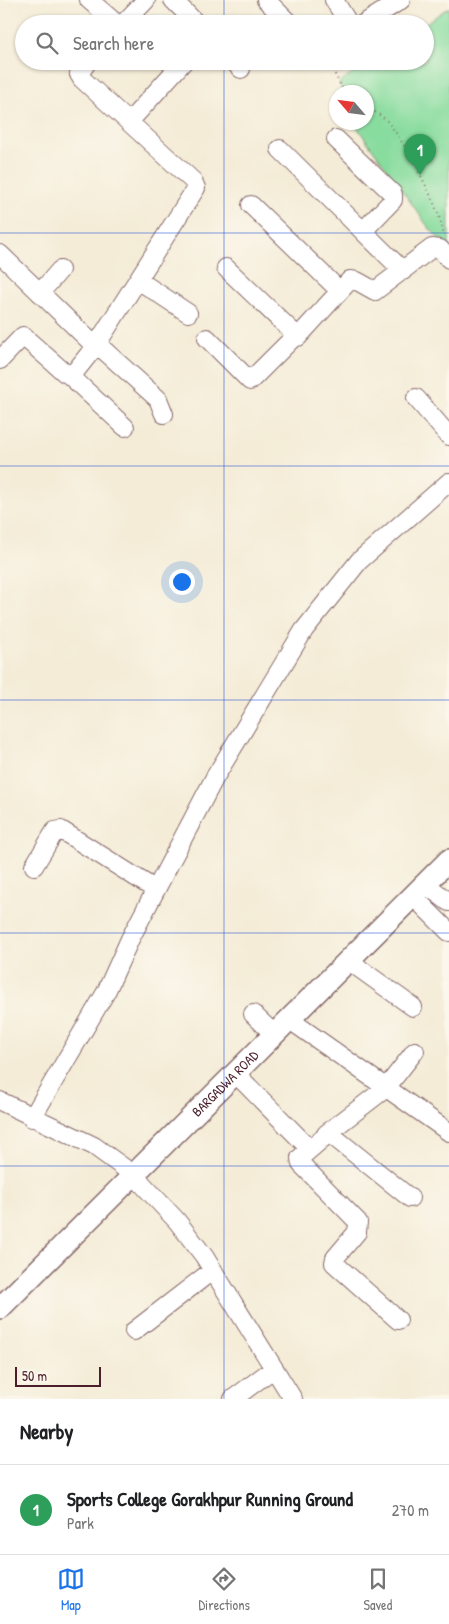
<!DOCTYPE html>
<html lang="en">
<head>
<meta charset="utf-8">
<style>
  :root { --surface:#fff; --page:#f6f6f6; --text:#202124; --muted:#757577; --line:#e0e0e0; --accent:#1a73e8 }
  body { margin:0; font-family:"Patrick Hand",sans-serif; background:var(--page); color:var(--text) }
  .compass { position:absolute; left:329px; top:85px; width:45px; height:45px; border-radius:50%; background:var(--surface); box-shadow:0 1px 4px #0004; rotate:298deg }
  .scale { position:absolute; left:15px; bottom:12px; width:86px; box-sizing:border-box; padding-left:5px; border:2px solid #4a1f2b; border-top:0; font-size:14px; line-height:18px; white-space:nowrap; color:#4a1f2b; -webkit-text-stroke:4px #fbf7ec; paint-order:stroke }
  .you { position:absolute; left:181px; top:581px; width:18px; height:18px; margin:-12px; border:4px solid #fff; border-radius:50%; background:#1a73e8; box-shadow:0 0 0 8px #1a73e833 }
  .badge { display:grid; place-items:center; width:32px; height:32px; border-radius:50%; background:var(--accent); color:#fff; font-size:16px; font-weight:700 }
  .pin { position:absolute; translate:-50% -41px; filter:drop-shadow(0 1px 2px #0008) }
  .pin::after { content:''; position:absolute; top:26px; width:18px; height:15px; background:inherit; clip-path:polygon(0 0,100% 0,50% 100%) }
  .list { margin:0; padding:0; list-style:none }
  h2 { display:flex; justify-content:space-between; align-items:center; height:65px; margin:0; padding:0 20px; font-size:21px }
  h2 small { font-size:16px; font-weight:400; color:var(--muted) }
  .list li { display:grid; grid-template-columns:32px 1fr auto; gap:15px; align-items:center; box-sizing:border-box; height:90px; padding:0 20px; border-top:1px solid var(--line) }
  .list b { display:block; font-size:19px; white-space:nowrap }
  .list p { margin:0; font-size:16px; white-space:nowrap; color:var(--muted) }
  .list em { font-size:16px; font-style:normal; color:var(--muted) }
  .icon { flex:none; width:28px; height:28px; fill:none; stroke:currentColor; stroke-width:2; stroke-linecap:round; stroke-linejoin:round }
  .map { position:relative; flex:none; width:449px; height:1399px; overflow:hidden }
  .search { position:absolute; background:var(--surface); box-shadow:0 1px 4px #0004; left:15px; right:15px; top:15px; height:55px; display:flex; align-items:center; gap:12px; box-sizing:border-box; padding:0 18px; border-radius:28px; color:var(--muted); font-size:19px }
  .sheet { height:155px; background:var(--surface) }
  nav { display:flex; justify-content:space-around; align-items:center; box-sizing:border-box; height:70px; border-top:1px solid var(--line); background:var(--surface); font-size:14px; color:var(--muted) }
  nav a { display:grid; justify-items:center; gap:2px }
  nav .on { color:var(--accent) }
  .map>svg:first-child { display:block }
</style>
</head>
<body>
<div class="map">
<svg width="449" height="1399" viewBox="0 0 449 1399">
  <rect width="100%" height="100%" fill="#fbf7ec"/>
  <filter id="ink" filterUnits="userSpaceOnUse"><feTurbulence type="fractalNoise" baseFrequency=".02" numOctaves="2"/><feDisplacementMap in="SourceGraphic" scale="10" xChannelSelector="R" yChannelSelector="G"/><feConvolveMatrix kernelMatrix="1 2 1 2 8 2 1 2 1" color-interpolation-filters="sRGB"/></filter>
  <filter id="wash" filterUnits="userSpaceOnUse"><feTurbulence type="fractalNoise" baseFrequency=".0096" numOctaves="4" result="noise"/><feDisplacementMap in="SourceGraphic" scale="20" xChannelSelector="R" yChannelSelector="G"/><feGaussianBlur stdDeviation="1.12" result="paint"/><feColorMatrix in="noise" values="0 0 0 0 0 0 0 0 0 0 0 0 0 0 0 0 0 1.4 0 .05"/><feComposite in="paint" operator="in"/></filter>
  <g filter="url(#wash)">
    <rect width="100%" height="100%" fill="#f4ecd7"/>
    <path fill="#88dc9e" stroke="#697e64" d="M449 7V249L429 228 354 123 366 122V92H343L339 83 370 61H425V24Z"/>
  </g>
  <g filter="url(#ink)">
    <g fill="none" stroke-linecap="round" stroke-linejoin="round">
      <g stroke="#866767" stroke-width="20">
        <path id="minor" d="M89 0 117 24
          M173 0 197 24
          M266 0 290 24
          M334 0 349 24
          M123 24 146 0
          M363 24 401 0
          M233 61 241 69
          M129 122 184 61
          M336 139 393 194V200L363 231
          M280 149 403 271
          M251 205 340 291
          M0 254 95 346
          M226 268 298 337 350 280 357 281 375 291 432 248 440 249 449 259
          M138 280 188 313
          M40 293 60 270
          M207 338 250 381 295 336
          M97 344 158 399 164 414
          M0 360 23 336 65 373H74L97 344 196 188 193 181 82 79 79 74 88 61
          M68 374 125 427
          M416 398 449 436
          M34 866 55 831 61 830 156 890
          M425 884 449 902
          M413 896 449 932
          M349 961 413 1007
          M253 1014 275 1035
          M290 1020 449 1132
          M236 1074 310 1149
          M0 1101 94 1146 134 1175 177 1221 204 1256 293 1399
          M32 1118 106 992 130 939 215 777 304 630 359 561 449 482
          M326 1134 386 1088 415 1051
          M398 1320 334 1263 335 1258 357 1232 358 1222 301 1164 300 1158 329 1133 410 1198
          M134 1331 213 1270
          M233 1399 273 1369"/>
      </g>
      <g stroke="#866767" stroke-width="24">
        <g id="major">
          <path id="s1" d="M0 1308 449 860"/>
        </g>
      </g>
      <path stroke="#866767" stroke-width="2" stroke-dasharray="1 4" stroke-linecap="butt" d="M328 61 344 92
        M366 107C373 111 381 115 386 120 402 137 443 212 443 234"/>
      <use href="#minor" stroke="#fff" stroke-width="18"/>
      <use href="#major" stroke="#fff" stroke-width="21"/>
    </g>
  </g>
  <path fill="none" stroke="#1d4ed8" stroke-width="1" stroke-opacity="0.55" d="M224 0V24M224 61V1399M0 233H449M0 466H449M0 700H449M0 933H449M0 1166H449"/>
  <g text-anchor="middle" stroke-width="5" stroke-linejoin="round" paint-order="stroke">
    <g font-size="14" fill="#4a1f2b" stroke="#fbf7ec">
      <text dy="5" stroke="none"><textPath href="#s1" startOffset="318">BARGADWA ROAD</textPath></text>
    </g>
  </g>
</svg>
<svg class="compass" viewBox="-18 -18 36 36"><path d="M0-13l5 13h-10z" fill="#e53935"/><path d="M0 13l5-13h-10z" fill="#757577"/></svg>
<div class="scale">50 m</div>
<div class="you"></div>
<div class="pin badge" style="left:420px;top:175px;background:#2e9e5b">1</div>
<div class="search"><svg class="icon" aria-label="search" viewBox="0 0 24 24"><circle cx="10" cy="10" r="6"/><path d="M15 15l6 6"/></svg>Search here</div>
</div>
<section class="sheet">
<h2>Nearby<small></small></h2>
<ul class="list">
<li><span class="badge" style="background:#2e9e5b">1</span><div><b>Sports College Gorakhpur Running Ground</b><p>Park</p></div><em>270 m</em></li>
</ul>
</section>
<nav>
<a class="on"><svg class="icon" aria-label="map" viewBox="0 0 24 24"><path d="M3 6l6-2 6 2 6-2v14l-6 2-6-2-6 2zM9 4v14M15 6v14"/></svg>Map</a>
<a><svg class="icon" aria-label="directions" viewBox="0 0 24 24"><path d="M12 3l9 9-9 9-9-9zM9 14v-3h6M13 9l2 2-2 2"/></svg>Directions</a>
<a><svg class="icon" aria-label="saved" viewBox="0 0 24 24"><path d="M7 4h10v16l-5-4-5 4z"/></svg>Saved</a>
</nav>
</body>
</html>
